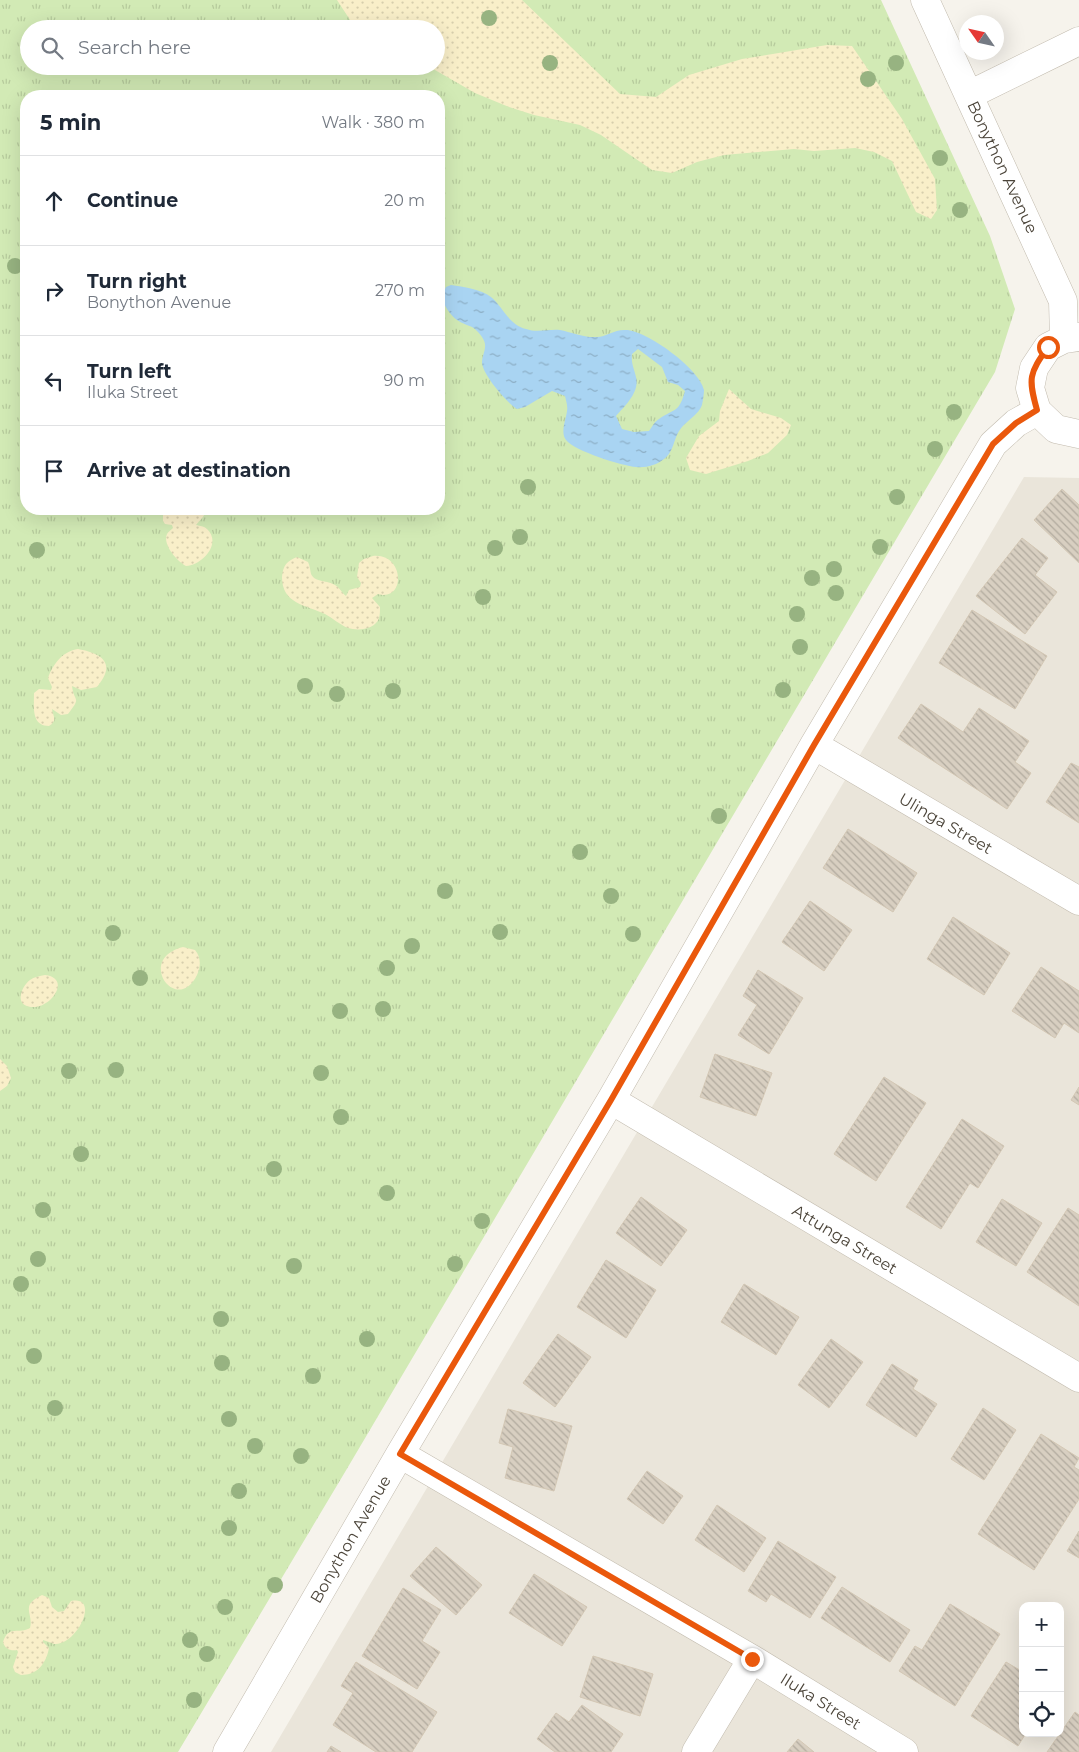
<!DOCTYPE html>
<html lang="en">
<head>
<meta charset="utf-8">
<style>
  :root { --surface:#fff; --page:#f6f6f7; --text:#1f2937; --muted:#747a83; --line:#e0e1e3 }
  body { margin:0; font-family:Montserrat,sans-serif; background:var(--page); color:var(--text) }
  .controls { position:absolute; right:15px; bottom:15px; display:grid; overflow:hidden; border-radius:10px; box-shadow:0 5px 20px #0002 }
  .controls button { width:45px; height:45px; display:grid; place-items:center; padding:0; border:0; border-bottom:1px solid var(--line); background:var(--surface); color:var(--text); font:25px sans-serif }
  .compass { position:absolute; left:959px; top:15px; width:45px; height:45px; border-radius:50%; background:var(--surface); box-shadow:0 5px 20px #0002; rotate:304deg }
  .stop { position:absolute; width:15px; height:15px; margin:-11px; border:4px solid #ea580c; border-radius:50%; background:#fff }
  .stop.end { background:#ea580c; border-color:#fff; box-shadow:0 1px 5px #0008 }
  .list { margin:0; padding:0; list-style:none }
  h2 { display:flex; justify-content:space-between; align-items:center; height:65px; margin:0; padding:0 20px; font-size:21px }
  h2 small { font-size:16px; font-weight:400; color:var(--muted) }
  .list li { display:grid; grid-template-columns:32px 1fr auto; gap:15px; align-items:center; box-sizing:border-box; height:90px; padding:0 20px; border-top:1px solid var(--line) }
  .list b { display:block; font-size:19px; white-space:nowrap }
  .list p { margin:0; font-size:16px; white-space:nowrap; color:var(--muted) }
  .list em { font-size:16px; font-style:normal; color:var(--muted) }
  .icon { flex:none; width:28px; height:28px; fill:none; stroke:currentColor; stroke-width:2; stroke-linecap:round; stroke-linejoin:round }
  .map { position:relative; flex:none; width:1079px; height:1752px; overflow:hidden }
  .search { position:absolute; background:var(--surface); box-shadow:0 5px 20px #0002; left:20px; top:20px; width:425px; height:55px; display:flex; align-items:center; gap:12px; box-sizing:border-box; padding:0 18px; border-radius:28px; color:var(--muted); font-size:19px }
  .panel { position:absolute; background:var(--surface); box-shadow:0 5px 20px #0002; left:20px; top:90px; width:425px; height:425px; border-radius:20px }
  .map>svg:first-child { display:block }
</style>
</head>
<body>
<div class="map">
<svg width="1079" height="1752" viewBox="0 0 1079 1752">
  <defs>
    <pattern id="grass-tufts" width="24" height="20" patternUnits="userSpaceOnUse" patternTransform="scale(1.25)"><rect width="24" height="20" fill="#d2eab5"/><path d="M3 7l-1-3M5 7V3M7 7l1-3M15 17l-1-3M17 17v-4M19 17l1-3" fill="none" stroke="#b6ca9c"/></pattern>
    <pattern id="sand-dots" width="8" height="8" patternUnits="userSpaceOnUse" patternTransform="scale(1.25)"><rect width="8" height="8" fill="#f9efc9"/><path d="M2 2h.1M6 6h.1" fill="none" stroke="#d7cead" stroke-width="1.8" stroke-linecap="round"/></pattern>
    <pattern id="water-ripples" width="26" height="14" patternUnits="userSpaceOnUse" patternTransform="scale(1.25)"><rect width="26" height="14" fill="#a9d4f2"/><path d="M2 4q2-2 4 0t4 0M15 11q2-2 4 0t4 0" fill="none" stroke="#8caec5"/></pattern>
    <pattern id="building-back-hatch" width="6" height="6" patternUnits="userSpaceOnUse" patternTransform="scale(1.25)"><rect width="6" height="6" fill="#d8cfc1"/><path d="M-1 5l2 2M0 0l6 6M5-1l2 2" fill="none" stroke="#b1aa9e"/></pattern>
  </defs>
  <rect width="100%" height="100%" fill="#f6f3ec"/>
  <path fill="#eae5da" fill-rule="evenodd" d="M1024 477 1079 478V1752H271ZM1023 1606H1060V1733H1023Z"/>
  <path fill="url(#grass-tufts)" fill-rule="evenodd" d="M0 0H881L990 236 1015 309 995 372 348 1467 178 1752H0ZM29 29H436V66H29ZM26 96H439V509H26Z"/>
  <path fill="url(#sand-dots)" d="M337 0H522L620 94 656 97 689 75 742 59 827 45 852 46 902 119 935 179 937 210 931 219 916 212 892 161 874 152 855 148 814 151 794 149 724 155 697 162 672 173 652 170 601 135 580 125 534 115 509 107 475 93 428 66H436V29H356Z
    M729 389 751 409 781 418 791 425 787 435 768 453 748 461 706 474 690 470 686 458 699 436 719 421 720 411Z
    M163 509H205C206 516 200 520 196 525 200 526 204 526 207 529 222 543 203 565 186 566 178 562 162 545 167 534 168 532 171 530 173 528L172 525 165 524 163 521Z
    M373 556C405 553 406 602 378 594L372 598 380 607C380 610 380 615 379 618 375 630 358 631 348 628 340 625 333 618 325 614 306 605 282 604 282 577 283 565 287 561 297 557L308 562C310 566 310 570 311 574 315 583 328 580 335 585 340 588 342 593 346 596L349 590 360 587 361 583 357 577 359 563 364 559Z
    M78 649C104 654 116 664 97 687L81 690 72 686C74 703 82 696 68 714L61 715 52 709C53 717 58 720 49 726 31 726 34 707 34 693L39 689 51 690 52 687 48 678C53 664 63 651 78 649Z
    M183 947 195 950C201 957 201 966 197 975 177 1016 135 959 183 947Z
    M45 975C72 978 51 1009 31 1007 14 1005 21 987 30 980 34 977 40 976 45 975Z
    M0 1059 7 1066 11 1078 7 1086 0 1091Z
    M42 1595 49 1598 52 1607 58 1612 64 1611 71 1601C101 1595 77 1646 54 1644 51 1643 47 1641 43 1640V1642L49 1648C46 1664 37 1675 21 1675L15 1672 13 1667 18 1652 17 1650C10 1651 5 1649 3 1642 9 1624 19 1635 30 1628 34 1613 19 1606 42 1595Z"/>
  <path fill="url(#water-ripples)" fill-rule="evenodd" d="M451 285C463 287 481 289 491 297 504 308 508 324 526 329 537 333 548 329 560 330 571 332 584 338 597 337 606 337 615 329 626 330 646 330 700 369 704 390 704 393 703 401 702 405 699 414 688 420 682 427 673 437 675 451 664 459 657 465 646 468 636 467 623 466 574 451 566 440 560 432 566 420 567 411 568 406 566 401 565 396L552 391 525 407 517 409C507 403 483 375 482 363 482 353 489 347 482 337 472 323 469 328 457 320 450 315 445 306 441 298L446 287ZM638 349 662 367 668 382 678 385 685 391C679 413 675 408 659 419 655 421 652 427 649 431L634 432 622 429 616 416C625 406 640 392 636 377 634 368 631 364 632 354Z"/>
  <path fill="url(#building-back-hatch)" stroke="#d3c7b4" d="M1062 489 1079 505V563L1034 520Z
    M1022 538 1048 558 1035 575 1057 592 1025 634 976 596Z
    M972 610 1047 656 1015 709 939 663Z
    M921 704 963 732 979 708 1029 741 1015 762 1031 773 1007 809 898 738Z
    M1071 763 1079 767V823L1046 802Z
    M848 829 917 873 893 912 823 868Z
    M810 901 852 930 824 971 782 942Z
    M953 917 1010 953 984 995 927 959Z
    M1041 967 1079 991V1033L1064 1023 1055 1038 1012 1011Z
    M758 970 803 998 769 1054 738 1035 757 1005 743 996Z
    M715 1054 772 1073 756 1116 700 1097Z
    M884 1077 926 1103 876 1181 834 1154Z
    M1079 1087V1105L1071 1100Z
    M962 1119 1004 1146 978 1188 970 1183 941 1229 906 1207Z
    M641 1197 687 1230 661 1266 616 1233Z
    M1002 1199 1042 1223 1016 1266 976 1242Z
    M1068 1208 1079 1215V1306L1027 1272Z
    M606 1260 656 1290 626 1338 577 1307Z
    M744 1284 799 1317 776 1355 721 1322Z
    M558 1334 591 1357 555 1407 523 1383Z
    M831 1339 863 1362 829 1408 798 1385Z
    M892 1364 918 1380 913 1389 937 1404 916 1437 866 1405Z
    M983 1408 1016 1430 984 1480 951 1459Z
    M508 1409 572 1426 554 1491 505 1478 513 1447 499 1443Z
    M1041 1434 1079 1458 1074 1467 1079 1470V1499L1034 1570 978 1534Z
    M647 1471 683 1496 663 1524 627 1499Z
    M717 1505 766 1538 744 1572 695 1540Z
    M1079 1531V1558L1067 1551Z
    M778 1541 836 1577 810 1618 771 1594 766 1602 748 1591Z
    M436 1547 482 1585 456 1615 410 1576Z
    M534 1574 587 1607 562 1646 509 1613Z
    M842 1587 910 1630 890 1662 821 1618Z
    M403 1588 441 1610 422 1641 440 1652 417 1689 362 1656Z
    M950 1604 1000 1634 955 1706 899 1671 915 1646 922 1650Z
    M593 1656 653 1674 640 1716 580 1697Z
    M356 1662 437 1712 412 1752H376L333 1725 353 1693 341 1686Z
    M1006 1662 1023 1672V1733H1026L1018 1746 971 1716Z
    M582 1705 623 1734 611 1752H555L537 1739 556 1713 569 1722Z
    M1075 1712 1079 1715V1752H1047Z
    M798 1739 814 1752H787Z
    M331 1746 341 1752H327Z"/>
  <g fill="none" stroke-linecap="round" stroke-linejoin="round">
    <g stroke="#c2bbae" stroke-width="29">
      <path id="street" d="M925 0 1063 301 1064 339
        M969 95 1079 41
        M1079 337 1064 339 1048 347 1034 368 1030 388 1037 411 1056 429 1079 434
        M814 745 1079 901
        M611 1100 1079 1378
        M400 1454 752 1659 904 1752
        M227 1752 400 1454 611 1100 814 745 971 481 993 444 1016 423 1037 411
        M696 1752 752 1659"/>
    </g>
    <use href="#street" stroke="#fff" stroke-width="28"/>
  </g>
  <g fill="#97b381">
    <circle cx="489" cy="18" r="8"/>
    <circle cx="550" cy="63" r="8"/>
    <circle cx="896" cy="63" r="8"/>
    <circle cx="868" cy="79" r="8"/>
    <circle cx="940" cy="158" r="8"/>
    <circle cx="960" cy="210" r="8"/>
    <circle cx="15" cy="266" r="8"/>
    <circle cx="954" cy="412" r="8"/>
    <circle cx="935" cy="449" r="8"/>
    <circle cx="528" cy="487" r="8"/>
    <circle cx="897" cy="497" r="8"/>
    <circle cx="520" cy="537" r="8"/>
    <circle cx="880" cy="547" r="8"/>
    <circle cx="495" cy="548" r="8"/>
    <circle cx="37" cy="550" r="8"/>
    <circle cx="834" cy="569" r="8"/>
    <circle cx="812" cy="578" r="8"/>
    <circle cx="836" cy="593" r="8"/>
    <circle cx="483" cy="597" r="8"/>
    <circle cx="797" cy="614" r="8"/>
    <circle cx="800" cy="647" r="8"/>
    <circle cx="305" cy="686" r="8"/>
    <circle cx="783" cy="690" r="8"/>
    <circle cx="393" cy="691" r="8"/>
    <circle cx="337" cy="694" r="8"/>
    <circle cx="719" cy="816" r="8"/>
    <circle cx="580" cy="852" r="8"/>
    <circle cx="445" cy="891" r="8"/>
    <circle cx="611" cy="896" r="8"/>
    <circle cx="500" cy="932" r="8"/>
    <circle cx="113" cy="933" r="8"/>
    <circle cx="633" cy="934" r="8"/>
    <circle cx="412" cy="946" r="8"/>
    <circle cx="387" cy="968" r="8"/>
    <circle cx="140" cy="978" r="8"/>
    <circle cx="383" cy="1009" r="8"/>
    <circle cx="340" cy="1011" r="8"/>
    <circle cx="116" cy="1070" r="8"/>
    <circle cx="69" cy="1071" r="8"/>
    <circle cx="321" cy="1073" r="8"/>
    <circle cx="341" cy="1117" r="8"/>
    <circle cx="81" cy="1154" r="8"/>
    <circle cx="274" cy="1169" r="8"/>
    <circle cx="387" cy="1193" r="8"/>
    <circle cx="43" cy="1210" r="8"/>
    <circle cx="482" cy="1221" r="8"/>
    <circle cx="38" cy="1259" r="8"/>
    <circle cx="455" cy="1264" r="8"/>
    <circle cx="294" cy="1266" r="8"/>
    <circle cx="21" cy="1284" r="8"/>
    <circle cx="221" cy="1319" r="8"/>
    <circle cx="367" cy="1339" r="8"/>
    <circle cx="34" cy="1356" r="8"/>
    <circle cx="222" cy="1363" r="8"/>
    <circle cx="313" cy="1376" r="8"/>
    <circle cx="55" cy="1408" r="8"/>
    <circle cx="229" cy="1419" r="8"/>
    <circle cx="255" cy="1446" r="8"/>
    <circle cx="301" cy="1456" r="8"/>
    <circle cx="239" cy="1491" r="8"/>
    <circle cx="229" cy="1528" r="8"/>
    <circle cx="275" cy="1585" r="8"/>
    <circle cx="225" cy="1607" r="8"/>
    <circle cx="190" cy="1640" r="8"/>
    <circle cx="207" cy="1654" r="8"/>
    <circle cx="194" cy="1700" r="8"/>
  </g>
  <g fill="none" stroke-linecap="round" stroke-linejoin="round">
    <path stroke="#ea580c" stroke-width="6" d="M752 1659 400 1454 611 1100 814 745 993 444 1016 423 1037 410C1028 378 1029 374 1048 347"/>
  </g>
  <g text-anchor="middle" stroke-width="4" stroke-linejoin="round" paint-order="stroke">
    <g font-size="16" fill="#4b4439" stroke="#fff">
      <text transform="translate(1003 167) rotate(65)" y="6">Bonython Avenue</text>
      <text transform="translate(946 823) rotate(30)" y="6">Ulinga Street</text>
      <text transform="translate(845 1239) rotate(31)" y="6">Attunga Street</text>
      <text transform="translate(350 1539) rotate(-60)" y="6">Bonython Avenue</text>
      <text transform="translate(821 1701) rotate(32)" y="6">Iluka Street</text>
    </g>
  </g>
</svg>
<div class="controls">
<button>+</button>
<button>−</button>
<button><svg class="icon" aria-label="locate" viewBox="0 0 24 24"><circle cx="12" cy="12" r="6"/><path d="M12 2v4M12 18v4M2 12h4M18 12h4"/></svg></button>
</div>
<svg class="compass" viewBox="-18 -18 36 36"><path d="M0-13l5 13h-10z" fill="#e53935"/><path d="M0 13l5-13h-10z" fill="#747a83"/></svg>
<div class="stop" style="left:1048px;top:347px"></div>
<div class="stop end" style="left:752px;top:1659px"></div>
<div class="search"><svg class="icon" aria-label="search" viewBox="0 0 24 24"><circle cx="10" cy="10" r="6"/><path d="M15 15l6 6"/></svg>Search here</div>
<section class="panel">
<h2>5 min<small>Walk · 380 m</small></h2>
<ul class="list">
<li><svg class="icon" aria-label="ahead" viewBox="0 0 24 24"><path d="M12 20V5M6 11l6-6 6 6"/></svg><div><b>Continue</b></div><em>20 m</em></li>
<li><svg class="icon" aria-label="right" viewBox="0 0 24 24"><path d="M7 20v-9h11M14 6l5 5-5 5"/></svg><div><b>Turn right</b><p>Bonython Avenue</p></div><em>270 m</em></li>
<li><svg class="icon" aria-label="left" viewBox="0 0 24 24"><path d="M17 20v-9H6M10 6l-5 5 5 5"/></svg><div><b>Turn left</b><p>Iluka Street</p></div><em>90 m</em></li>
<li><svg class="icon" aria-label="arrive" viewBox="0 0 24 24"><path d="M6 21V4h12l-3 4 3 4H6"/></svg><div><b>Arrive at destination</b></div></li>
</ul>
</section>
</div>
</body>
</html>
